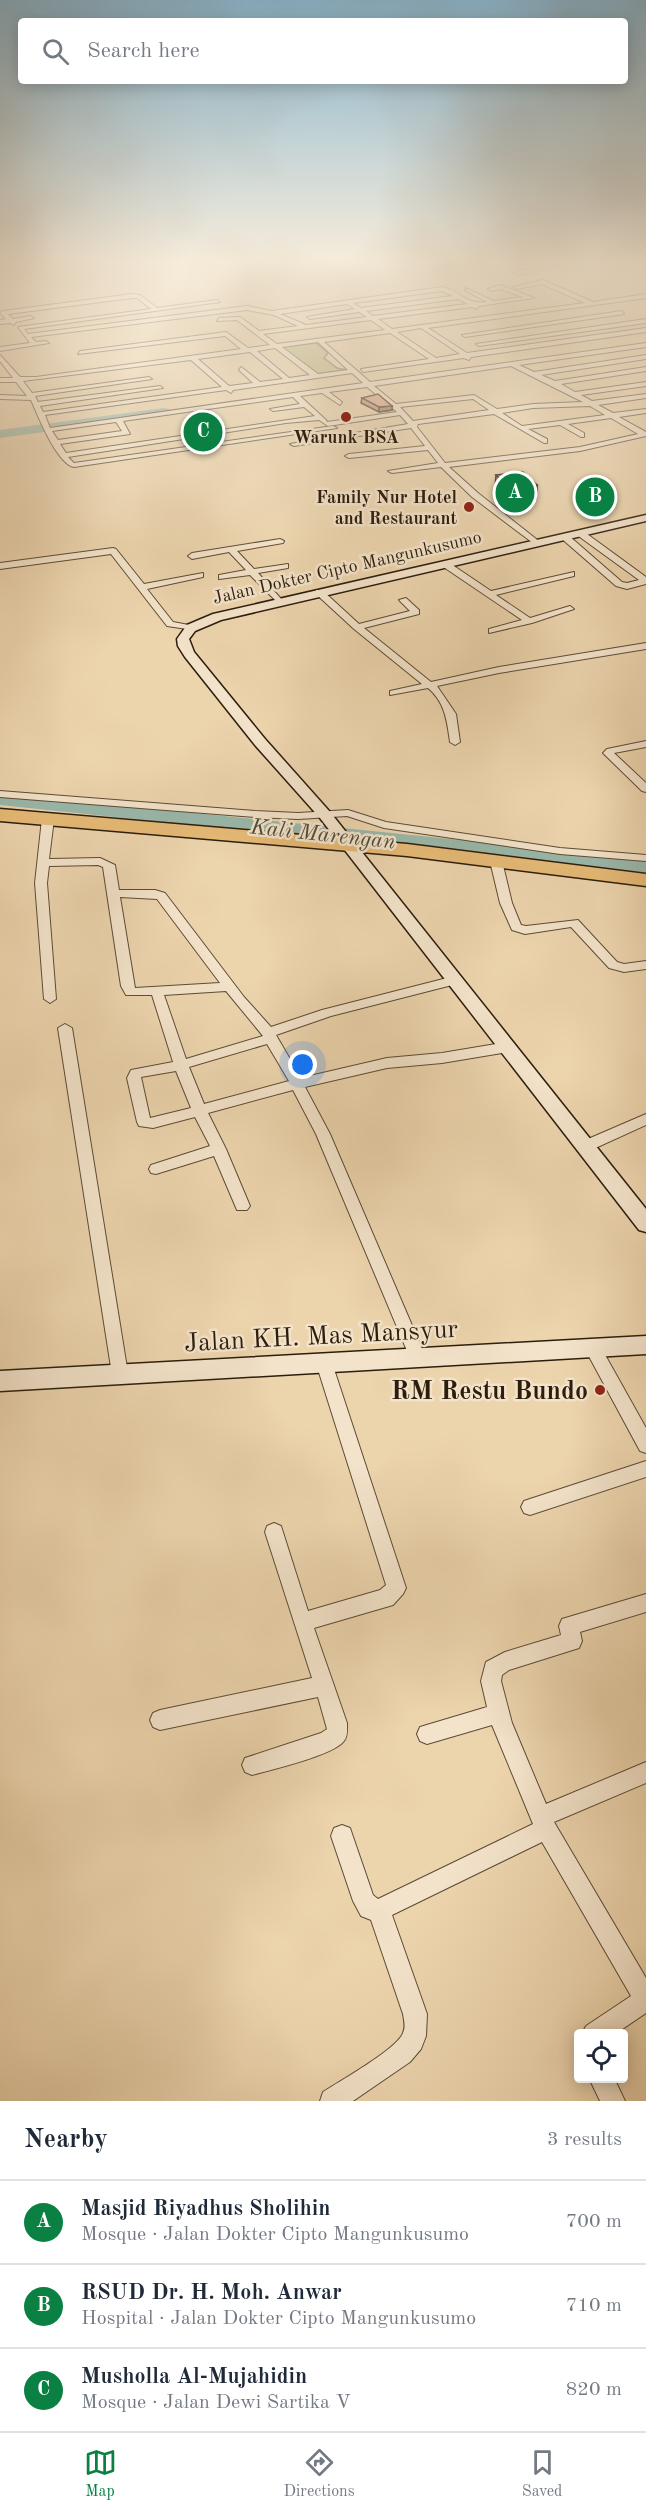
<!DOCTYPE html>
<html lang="en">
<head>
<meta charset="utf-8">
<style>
  :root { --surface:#fff; --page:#f6f6f7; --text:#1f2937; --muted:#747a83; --line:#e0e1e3; --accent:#0b8043 }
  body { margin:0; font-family:"Old Standard TT",serif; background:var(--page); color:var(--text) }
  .controls { position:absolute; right:18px; bottom:18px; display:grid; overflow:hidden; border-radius:6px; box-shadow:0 3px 15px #0003 }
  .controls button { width:54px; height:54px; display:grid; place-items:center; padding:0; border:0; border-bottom:2px solid var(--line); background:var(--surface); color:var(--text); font:30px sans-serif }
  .you { position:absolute; left:303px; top:1065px; width:21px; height:21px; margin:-15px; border:4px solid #fff; border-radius:50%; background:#1a73e8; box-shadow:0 0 0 9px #1a73e833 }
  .badge { display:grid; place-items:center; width:39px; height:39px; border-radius:50%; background:var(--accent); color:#fff; font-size:20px; font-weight:700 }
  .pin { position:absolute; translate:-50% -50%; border:3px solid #fff; box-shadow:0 2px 6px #0006 }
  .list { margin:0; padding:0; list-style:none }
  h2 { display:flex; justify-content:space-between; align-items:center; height:78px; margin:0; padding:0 24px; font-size:26px }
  h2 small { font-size:20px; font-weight:400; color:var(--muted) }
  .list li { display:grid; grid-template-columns:39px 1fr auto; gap:18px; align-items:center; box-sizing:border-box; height:84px; padding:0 24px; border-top:2px solid var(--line) }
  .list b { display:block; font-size:22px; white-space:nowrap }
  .list p { margin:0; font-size:20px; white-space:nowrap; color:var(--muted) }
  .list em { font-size:20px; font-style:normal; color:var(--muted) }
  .icon { flex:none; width:33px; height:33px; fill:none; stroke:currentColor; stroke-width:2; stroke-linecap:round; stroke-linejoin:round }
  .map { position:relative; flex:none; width:646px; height:2101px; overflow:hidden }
  .search { position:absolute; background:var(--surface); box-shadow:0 3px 15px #0003; left:18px; right:18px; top:18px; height:66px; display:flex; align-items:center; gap:15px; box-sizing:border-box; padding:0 21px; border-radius:6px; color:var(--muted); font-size:22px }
  .sheet { height:330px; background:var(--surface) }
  nav { display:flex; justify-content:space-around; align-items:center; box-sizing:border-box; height:84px; border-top:2px solid var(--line); background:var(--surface); font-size:16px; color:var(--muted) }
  nav a { display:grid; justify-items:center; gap:3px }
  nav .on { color:var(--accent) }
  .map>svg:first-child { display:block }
</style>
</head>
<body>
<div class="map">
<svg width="646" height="2101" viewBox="0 0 646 2101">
  <rect width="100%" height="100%" fill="#ecd4ad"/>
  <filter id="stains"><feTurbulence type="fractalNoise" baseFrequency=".00333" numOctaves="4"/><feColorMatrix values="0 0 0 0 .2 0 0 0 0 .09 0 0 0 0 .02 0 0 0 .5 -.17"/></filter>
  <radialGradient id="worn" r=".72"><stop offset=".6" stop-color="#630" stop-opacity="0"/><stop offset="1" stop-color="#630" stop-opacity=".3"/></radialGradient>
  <path fill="#bfbb85" stroke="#766c49" stroke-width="1.5" d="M316 343 328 353 324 358 337 368 347 370 318 374 282 347Z"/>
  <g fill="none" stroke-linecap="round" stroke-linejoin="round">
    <path fill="#99b8ab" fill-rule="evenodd" d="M164 408 169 409 171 412 169 415 0 438V430Z
      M0 793 646 859V873L0 805Z"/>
    <g stroke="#5c4b35" stroke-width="2">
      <path id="street" d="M474 261 482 262 435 270 432 268Z
        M552 263 554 266 517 275 514 273Z
        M543 280 593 302 646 294V298L428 328 467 353 646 328V332L471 357 469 360 464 358 363 372 361 369 429 359 390 333 324 342 370 382 646 343V347L519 365 534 372 646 355V359L541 375 555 381 646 367V371L561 384 575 392 646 382V386L581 395 592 401 646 394V398L598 405 613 413 646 409V413L619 417 646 432V436L580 451 449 467 478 493 540 542V546H537L472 497 441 467 392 473 388 471 438 463 428 450 349 458 345 456 349 454 425 446 411 428 294 446 290 444 408 424 400 415 328 426 319 420 286 423 68 457 74 463 333 426 337 428 74 467C57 464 38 416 31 400L0 399V395L27 396 16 382H0V378H13L0 361V355L20 377H36L241 349 225 336 78 354 80 351 226 332 248 348 270 345 237 320 217 321 219 318 240 317 259 331 298 326 274 315 247 310 31 337 36 342 46 341 49 343 0 351V347L30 343 18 327 151 309 137 298H132L8 314 13 319 31 316 34 318 16 322 14 325 10 323 0 324V320L6 319 0 313 3 311 132 294 140 295 157 308 217 300 220 302 24 329 28 334 247 306 272 311 442 287C462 291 465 305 487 302L465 290V288L494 301 523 297 500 289 491 291 488 289 500 285 534 298 479 306 476 309 472 307 378 319 392 329 585 303 542 284 517 289 514 287ZM442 291 453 296 361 308 353 303ZM458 299 467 304 373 316 366 311ZM347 304 355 309 307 317 310 319 359 312 367 317 306 325 280 314ZM371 320 385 330 277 344 263 334ZM421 328 460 354 436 358 397 332ZM318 342 348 370 318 374 282 347ZM275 348 310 375 289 378 257 351ZM250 352 283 379 260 382 241 367 239 370 253 383 229 386 198 359ZM191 360 222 387 43 412 40 406 163 388 160 386 38 402 35 396 152 379 149 377 32 393 23 381ZM511 366 583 402 533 404 497 409 474 395 396 404 374 386ZM352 373 363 383 50 428 45 415 226 390 231 393 233 390ZM367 387 397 412 327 422 326 420 300 396 322 393 340 405 342 402 329 392ZM293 397 300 404 270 409 273 411 304 407 315 416 66 453 60 444 130 434 123 421ZM473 399 489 410 413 421 400 407ZM590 406 605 415 522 426 502 413 533 408ZM494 414 544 443H547V439L528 429 560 425 581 437H584V433L568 424 611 418 638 434 580 447 445 463 417 427 418 424ZM116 422 122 431 58 440 52 431Z
        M622 311 624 314 465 337 462 335Z
        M646 319V323L479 346 476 344Z
        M577 531H583L646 577V584L627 589 616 586 562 539V535H568L622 582 627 583 639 580 577 535Z
        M280 539 284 541 283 543 237 551 254 569 288 564V568L258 573 283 601 279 604 250 575 219 579V575L246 570 229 552 192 559 188 556 192 553Z
        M113 548 116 549 144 584 203 573V577L147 589 173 622 194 626V630L167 626 111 554 0 569V563Z
        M442 562H448L491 591 574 572V576L496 595 530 618 570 606 574 609 532 623 489 633V629L522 620 442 566Z
        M316 590H322L359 624 410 611 399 600 406 598 419 610V614L364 628 431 682 499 667 646 643V649L499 673 437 686 456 714 460 742 455 745 450 742C447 721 445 702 428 688L390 695V691L422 684 354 629 316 594Z
        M646 741V747L614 753 646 783V792L642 791 603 753 607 749Z
        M0 791 255 811 298 813 348 810 386 822 560 848 646 855V861L560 854 384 828 347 816 298 819 255 817 0 797Z
        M48 816 54 819 49 859 100 858 115 865 119 890H155L165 893 244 997 271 1027 322 1010 455 976 461 980 460 983 331 1016 276 1035 301 1078 387 1058 442 1053 508 1042 513 1044 515 1047 513 1050 508 1052 442 1063 387 1068 305 1087 330 1134 426 1358 424 1363 418 1365 412 1363 410 1358 316 1134 293 1090 208 1113 226 1149 250 1206 247 1210H237L214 1156 156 1174 151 1173 149 1169 151 1165 210 1146 195 1117 153 1128 139 1126 137 1122 127 1078 131 1070 173 1062 152 995H126L121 986 103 867 98 865 49 866 47 883 56 999 50 1003 44 999 35 883 42 819ZM120 897 157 899 220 983 135 988ZM226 991 263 1036 186 1059 164 995ZM267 1044 289 1081 204 1104 189 1067ZM176 1071 191 1108 150 1118 141 1077Z
        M496 858 502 861 512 903 521 925 526 926 578 920 617 962 624 964 646 961V969L624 972 609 968 571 927 525 934 512 930 500 903 490 861Z
        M65 1024 72 1028 128 1374 126 1379 120 1381 114 1379 112 1374 58 1028Z
        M646 1114V1125L591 1150H581L579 1146 581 1142Z
        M593 1342 599 1344 646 1428V1453L640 1451 585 1349 587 1344Z
        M324 1356 330 1358 332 1363 406 1588 403 1594 393 1605 314 1628 347 1723C347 1729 348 1736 344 1741 334 1755 271 1770 252 1775L245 1772 242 1765 245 1758 321 1733 327 1729 318 1697 160 1730 153 1727 150 1720 153 1713 160 1710 312 1678 265 1532 267 1526 274 1523 281 1526 308 1611 380 1590 386 1585 316 1363 318 1358Z
        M646 1461V1477L530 1515 524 1513 521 1507 524 1501 530 1499Z
        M646 1594V1612L580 1632 582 1641 579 1648 509 1670 502 1675 501 1681 512 1723 546 1804 646 1762V1783L554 1822 646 1978V2013L615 2034H582L586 2026 631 1996 542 1842 392 1915 427 2014 426 2036 421 2049 410 2062 353 2101H320L323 2092C340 2081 397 2049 403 2033 406 2027 404 2020 403 2014L371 1920 361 1916 353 1901 331 1836 334 1828 342 1825 350 1828 373 1895 378 1899 533 1824 492 1725 427 1744 420 1741 417 1734 420 1727 487 1707 481 1681 486 1662 505 1652 561 1635 559 1626 562 1619Z
        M589 2078H614L625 2101H600Z"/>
    </g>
    <g stroke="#2c1d0d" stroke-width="3">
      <path id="secondary" d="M646 515V521L221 620 195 631 189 639 194 652 265 739 330 812 646 1209V1232L639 1230 320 818 255 745 185 657 178 646 177 639 187 625 213 614Z
        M646 1336V1354L0 1391V1371Z"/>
    </g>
    <g stroke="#2c1d0d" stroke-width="3">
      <path id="highway" d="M0 809 407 844 646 874V886L407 856 0 821Z"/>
    </g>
    <use href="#street" fill="#f3e3ca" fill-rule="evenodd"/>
    <use href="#secondary" fill="#f3e3ca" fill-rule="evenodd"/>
    <use href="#highway" fill="#e6ba76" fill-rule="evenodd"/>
  </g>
  <path fill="#be8b73" stroke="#2c1d0d" stroke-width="1.5" d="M362 398 392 406V410L379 412 361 403Z
    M496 475 537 485 536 498 508 502 495 488Z"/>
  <path fill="#9b715e" stroke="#2c1d0d" stroke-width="1.5" d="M392 406V410L379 412V407Z
    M537 485 536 498 508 502 509 488Z"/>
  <path fill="#dda286" stroke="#2c1d0d" stroke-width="1.5" d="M378 394 392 406 379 407 362 398Z
    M523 472 537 485 509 488 496 475Z"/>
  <linearGradient id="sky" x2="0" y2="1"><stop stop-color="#88b6d0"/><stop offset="0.47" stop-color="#f6ecda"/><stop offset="1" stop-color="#f6ecda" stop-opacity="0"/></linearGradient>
  <rect width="646" height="555" fill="url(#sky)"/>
  <g fill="#8f2418" stroke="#f3e3ca" stroke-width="2">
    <circle cx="346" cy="417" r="6"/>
    <circle cx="469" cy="507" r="6"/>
    <circle cx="600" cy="1390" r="6"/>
  </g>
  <g text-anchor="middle" stroke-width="5" stroke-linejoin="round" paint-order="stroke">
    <g font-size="18" font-weight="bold" fill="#2c1d0d" stroke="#f3e3ca">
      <text x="346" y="443">Warunk BSA</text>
      <text x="457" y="503" text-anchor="end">Family Nur Hotel<tspan x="457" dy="21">and Restaurant</tspan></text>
    </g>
    <g font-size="18" fill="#2c1d0d" stroke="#f3e3ca">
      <text transform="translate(347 567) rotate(-13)" y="6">Jalan Dokter Cipto Mangunkusumo</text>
    </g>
    <g font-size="22" font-style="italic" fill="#4d4c3c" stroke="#f3e3ca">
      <text transform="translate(323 833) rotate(6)" y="8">Kali Marengan</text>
    </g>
    <g font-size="26" fill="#2c1d0d" stroke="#f3e3ca">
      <text transform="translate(321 1335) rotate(-3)" y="9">Jalan KH. Mas Mansyur</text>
    </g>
    <g font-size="26" font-weight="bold" fill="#2c1d0d" stroke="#f3e3ca" text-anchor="end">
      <text x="588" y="1399">RM Restu Bundo</text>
    </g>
  </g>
  <rect width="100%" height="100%" filter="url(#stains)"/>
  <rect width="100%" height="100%" fill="url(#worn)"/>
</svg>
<div class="controls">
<button><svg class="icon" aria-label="locate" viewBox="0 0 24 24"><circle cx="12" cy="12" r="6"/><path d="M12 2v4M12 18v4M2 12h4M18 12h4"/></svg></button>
</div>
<div class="you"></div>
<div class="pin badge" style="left:515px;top:493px">A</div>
<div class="pin badge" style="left:595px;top:497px">B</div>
<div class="pin badge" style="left:203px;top:432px">C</div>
<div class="search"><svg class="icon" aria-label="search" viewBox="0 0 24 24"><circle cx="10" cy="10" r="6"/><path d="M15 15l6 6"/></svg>Search here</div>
</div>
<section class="sheet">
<h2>Nearby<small>3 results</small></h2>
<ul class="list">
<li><span class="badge">A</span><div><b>Masjid Riyadhus Sholihin</b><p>Mosque · Jalan Dokter Cipto Mangunkusumo</p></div><em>700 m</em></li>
<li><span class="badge">B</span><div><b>RSUD Dr. H. Moh. Anwar</b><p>Hospital · Jalan Dokter Cipto Mangunkusumo</p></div><em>710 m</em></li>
<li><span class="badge">C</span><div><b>Musholla Al-Mujahidin</b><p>Mosque · Jalan Dewi Sartika V</p></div><em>820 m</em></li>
</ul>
</section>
<nav>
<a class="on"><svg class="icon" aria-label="map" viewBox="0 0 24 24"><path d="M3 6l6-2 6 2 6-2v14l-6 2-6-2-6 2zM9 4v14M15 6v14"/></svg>Map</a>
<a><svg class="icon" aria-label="directions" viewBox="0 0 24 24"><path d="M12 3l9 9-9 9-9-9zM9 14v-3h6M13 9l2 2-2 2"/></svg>Directions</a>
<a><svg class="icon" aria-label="saved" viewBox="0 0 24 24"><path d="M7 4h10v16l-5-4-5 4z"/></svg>Saved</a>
</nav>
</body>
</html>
